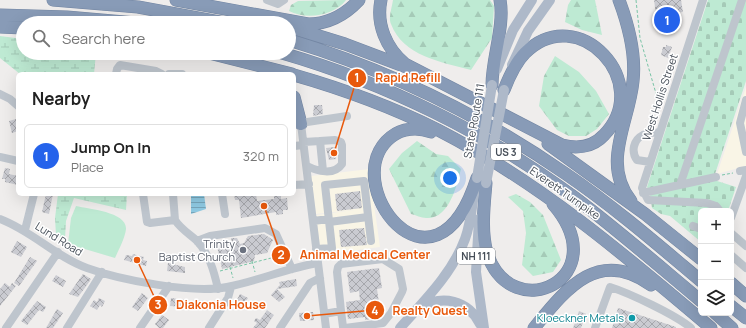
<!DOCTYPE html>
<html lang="en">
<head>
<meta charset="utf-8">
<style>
  :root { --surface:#fff; --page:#f2f2f2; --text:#222; --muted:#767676; --line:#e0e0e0; --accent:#2563eb }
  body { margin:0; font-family:Manrope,sans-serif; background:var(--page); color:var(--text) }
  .controls { position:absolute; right:12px; bottom:12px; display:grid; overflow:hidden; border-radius:6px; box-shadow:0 4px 16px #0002 }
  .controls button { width:36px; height:36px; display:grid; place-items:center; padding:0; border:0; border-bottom:1px solid var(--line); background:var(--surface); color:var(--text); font:20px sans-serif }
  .you { position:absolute; left:450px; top:178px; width:14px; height:14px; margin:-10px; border:3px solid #fff; border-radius:50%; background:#1a73e8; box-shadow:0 0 0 6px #1a73e833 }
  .badge { display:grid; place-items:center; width:26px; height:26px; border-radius:50%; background:var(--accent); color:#fff; font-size:13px; font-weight:700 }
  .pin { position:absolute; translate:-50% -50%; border:2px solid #fff; box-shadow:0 1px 4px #0006 }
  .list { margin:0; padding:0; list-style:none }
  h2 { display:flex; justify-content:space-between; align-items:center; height:52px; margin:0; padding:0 16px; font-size:17px }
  h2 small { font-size:13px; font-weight:400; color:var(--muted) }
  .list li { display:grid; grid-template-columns:26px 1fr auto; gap:12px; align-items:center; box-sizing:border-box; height:64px; margin:0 8px 8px; padding:0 8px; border:1px solid var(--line); border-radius:6px }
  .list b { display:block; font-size:15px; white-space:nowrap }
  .list p { margin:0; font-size:13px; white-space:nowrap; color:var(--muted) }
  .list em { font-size:13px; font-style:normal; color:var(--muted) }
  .icon { flex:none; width:22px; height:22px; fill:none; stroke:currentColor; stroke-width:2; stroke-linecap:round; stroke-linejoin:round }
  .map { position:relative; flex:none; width:746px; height:328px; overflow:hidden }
  .search { position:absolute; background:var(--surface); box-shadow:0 4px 16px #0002; left:16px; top:16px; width:280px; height:44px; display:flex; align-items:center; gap:10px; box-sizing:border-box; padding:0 14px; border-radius:22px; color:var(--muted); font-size:15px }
  .panel { position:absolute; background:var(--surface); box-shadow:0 4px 16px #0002; left:16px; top:72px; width:280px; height:124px; border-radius:6px }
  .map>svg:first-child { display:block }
</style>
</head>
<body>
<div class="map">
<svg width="746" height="328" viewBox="0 0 746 328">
  <defs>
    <pattern id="forest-firs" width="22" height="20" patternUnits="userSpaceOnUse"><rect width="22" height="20" fill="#beead3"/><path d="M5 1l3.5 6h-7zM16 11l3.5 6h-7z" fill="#a5cab7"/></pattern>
    <pattern id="wetland-marsh" width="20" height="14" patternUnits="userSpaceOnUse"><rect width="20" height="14" fill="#beead3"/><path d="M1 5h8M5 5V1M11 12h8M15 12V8" fill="none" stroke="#a5cab7"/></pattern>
    <pattern id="cemetery-stones" width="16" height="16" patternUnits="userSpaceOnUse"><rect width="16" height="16" fill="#beead3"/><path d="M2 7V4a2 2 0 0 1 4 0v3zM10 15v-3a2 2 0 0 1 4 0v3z" fill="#a5cab7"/></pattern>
    <pattern id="water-rules" width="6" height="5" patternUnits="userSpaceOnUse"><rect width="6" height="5" fill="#8fcae3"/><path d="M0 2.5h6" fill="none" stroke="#77a6bb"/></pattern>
    <pattern id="building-cross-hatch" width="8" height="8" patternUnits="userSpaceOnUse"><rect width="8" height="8" fill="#cacbd1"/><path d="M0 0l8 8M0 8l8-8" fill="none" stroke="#a6a7ac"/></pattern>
  </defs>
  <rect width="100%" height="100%" fill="#efedec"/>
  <path fill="#f9f5e6" d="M746 87V166L717 174Z
    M369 169 380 247 321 255 316 215 354 210 316 214 311 176Z"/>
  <path fill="#beead3" d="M76 206C89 209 127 212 126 229 125 238 119 249 115 258L68 244 71 218Z"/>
  <path fill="url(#forest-firs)" d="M346 0C334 16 306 20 289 11L291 5 298 1Z
    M393 0H490L494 6 492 38 471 70C441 62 403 56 391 24 388 18 392 7 393 0Z
    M571 0H595L602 35 582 30 565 22 568 5Z
    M555 56 579 72 596 91 609 114 597 129 586 136H569L557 130 539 106 544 76Z
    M417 141 436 154 448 156 461 169C457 185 449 220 426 218 421 218 416 215 411 214L389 169 402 153Z
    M516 194 530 202 543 215 561 260 553 272 533 276 522 265 526 233 523 211 508 197Z"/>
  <path fill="url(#wetland-marsh)" d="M0 36 23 39V53H96L94 74H20L0 58Z
    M58 194H127L126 210 74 198 66 221 65 239 56 235 55 218Z"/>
  <path fill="url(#cemetery-stones)" d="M708 0H746V81L715 174 648 189 647 187Z
    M714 180 736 187 728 211H701V242L670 216 661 214 652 208 650 194Z"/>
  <path fill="url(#water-rules)" d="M191 194H204L206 209 191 214Z"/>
  <path fill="url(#building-cross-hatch)" d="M654 0H681L683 12 675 13 677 26 658 29Z
    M666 45 672 47 668 58 661 55 663 47H666Z
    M314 105H322L323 114 313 116Z
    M16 119 18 131 12 133 9 121Z
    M336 147V159L329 160 326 148Z
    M5 168 10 169 9 174 18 176V185L5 182V179H2Z
    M360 191 362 208 337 211 335 194Z
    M46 194H53L49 214 42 212Z
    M234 194H256L257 201 274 199V196L281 195V199L287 198 288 210H283V214L276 215V212L241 218 239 200H235Z
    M364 228 367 245 341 247 339 230Z
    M264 234 273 240 267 253 255 255 254 261 222 269 217 246 232 242 231 238H237L240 244 244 243 248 236Z
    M17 241 27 247 21 257 11 252Z
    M133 254 144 257 143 260 147 261 146 266 124 260 126 255 132 256Z
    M30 257 37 261 19 286 14 283Z
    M168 263 185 267V273L167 271Z
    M379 268 382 288 377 289 381 317 365 320V317L348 319 346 302 360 300 359 291 350 293 347 272Z
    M83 274 91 279 87 285 78 297 69 294Z
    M56 275 66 281 63 287 52 281Z
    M296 279 297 286 277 289 285 297 279 302 271 295 280 285 279 282Z
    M5 283 10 287 12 283 16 286 0 306V289Z
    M142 293 148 298 138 311 132 307Z
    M240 294 248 298 241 310 234 305Z
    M99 298 105 301 102 307 100 305 97 310 90 306 94 300 97 302Z
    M171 298 186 300 185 307 170 306Z
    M196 300 210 302 209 310H195Z
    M37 301 46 307 43 312 39 310 27 325 21 321Z
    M618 308 676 327V328H612Z
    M57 309 63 313 53 328H46Z
    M267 310 274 315 265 328H253L257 323 254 321 256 318 260 320Z
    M579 311 586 314 581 328H573Z
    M313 312 314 320 300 321 299 313Z
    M162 315 169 320 163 328H159L155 324Z"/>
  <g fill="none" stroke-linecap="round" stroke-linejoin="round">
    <g stroke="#7386a3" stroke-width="13">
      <path id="highway" d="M53 0 138 7 225 23
        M176 0 308 24C328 24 345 15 359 0
        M381 0C376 24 386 48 405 64L562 145C577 149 593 147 604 135 655 83 578 0 525 53 515 63 509 77 504 90
        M619 0C628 24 636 55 633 81 629 123 601 163 631 201
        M0 15 67 17 136 23
        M0 27 23 28
        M293 28 345 44 406 67
        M289 40C388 70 481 115 566 174 613 206 657 244 701 281
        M209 53 292 74
        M282 53C386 83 487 133 574 197 618 230 659 266 701 301
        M294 75C343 89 392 107 438 130 539 182 625 255 711 328
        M492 85C492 58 505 25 500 0
        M294 97 301 124
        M431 132C418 127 402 128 391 137 335 181 434 313 477 178
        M548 144 645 214 701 259
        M486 183C484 206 481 231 487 253 512 328 617 278 553 204
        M731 283 746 296
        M731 306 746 318
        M715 313 732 328
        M534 328C566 289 598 247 651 285"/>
    </g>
    <path stroke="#79c4a6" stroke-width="1" stroke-dasharray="3 2" stroke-linecap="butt" d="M636 0 640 38 657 97 663 102
      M722 175 733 173
      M252 261 255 272
      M230 267 233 278
      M220 271 279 256"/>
    <path stroke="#bec5cd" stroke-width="8" d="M267 0 278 4 284 0
      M703 0 642 188 648 200 707 203 716 206 720 211
      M116 74 117 69 120 65 156 71 162 74
      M169 74H182
      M0 94 10 99 18 106
      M746 100 740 123 746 152
      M294 124 347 116
      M301 124 326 328
      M304 142 320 141 323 171
      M294 146 304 145
      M0 157 18 161
      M650 162 637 160C631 152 633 140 643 135 648 132 655 133 660 132
      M307 166C317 171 334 176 342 164V145L341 142 335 140 320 141
      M740 171 746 170
      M294 185 309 184
      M680 185 742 0
      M643 193 716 177
      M143 194 147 222 150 223 175 220
      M173 194 175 220C180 228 189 234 196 240 209 253 214 271 218 289
      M222 194 225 214
      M731 218 746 176
      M0 219C32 231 56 257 87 268 120 280 193 294 227 287 258 281 287 268 318 263
      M313 221 329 219
      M329 222 368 217
      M693 226 701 229
      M25 230 34 194
      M731 233 746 246
      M197 241 210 236 265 228 276 234 292 269
      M316 249 332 248 325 185 364 181 371 241
      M731 255 746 268
      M324 314 341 311 337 272 338 267 341 264 383 259 399 269 403 289 402 292 391 313 383 323 345 328 343 327 341 311
      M6 328 58 252
      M67 328 102 272
      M140 328 169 286
      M209 328 228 298 231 287
      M280 328 310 283 320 278
      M595 328 610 287C629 293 676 315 691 328"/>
    <path stroke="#aeb9c9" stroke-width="10" d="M512 65 528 31 550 0
      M497 69 513 30 532 0
      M479 219 476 272 484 328
      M420 308C442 294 468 300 480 324
      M400 328C424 301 452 274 465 239 471 223 472 205 475 188"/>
    <use href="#highway" stroke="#889bb7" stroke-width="12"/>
    <path stroke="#aeb9c9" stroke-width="10" d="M477 178 492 85
      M486 183 504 90"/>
  </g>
  <circle fill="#6b7280" stroke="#fff" stroke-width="1.5" cx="243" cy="250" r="4"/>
  <circle fill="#0f9aa8" stroke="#fff" stroke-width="1.5" cx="632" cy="318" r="4"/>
  <g text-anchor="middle" stroke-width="3" stroke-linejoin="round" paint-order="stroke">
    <g fill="#fff" stroke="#7e838a" stroke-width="1">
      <rect x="491" y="144" width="30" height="16" rx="3"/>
      <rect x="457" y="248" width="38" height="16" rx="3"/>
    </g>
    <g font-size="10" font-weight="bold" fill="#464e58">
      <text x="506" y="156">US 3</text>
      <text x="476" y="260">NH 111</text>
    </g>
    <g font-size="11" fill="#464e58" stroke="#fff">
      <text transform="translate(660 97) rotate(-72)" y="4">West Hollis Street</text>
      <text transform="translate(474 121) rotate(-80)" y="4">State Route 111</text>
      <text transform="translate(565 193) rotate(35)" y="4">Everett Turnpike</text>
      <text transform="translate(59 239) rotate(32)" y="4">Lund Road</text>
    </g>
    <g font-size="11" fill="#5b616d" stroke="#fff" text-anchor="end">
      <text x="235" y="248">Trinity<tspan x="235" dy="13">Baptist Church</tspan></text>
    </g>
    <g font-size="11" fill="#0d838f" stroke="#fff" text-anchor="end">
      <text x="624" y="322">Kloeckner Metals</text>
    </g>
  </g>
  <path fill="none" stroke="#e8590c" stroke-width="1.5" d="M334 153L357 78M264 206L281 255M137 260L158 305M307 316L375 310"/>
  <g fill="#e8590c" stroke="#fff" stroke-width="1.5">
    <circle cx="334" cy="153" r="4"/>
    <circle cx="264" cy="206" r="4"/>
    <circle cx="137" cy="260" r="4"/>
    <circle cx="307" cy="316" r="4"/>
    <circle cx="357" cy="78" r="10"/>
    <circle cx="281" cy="255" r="10"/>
    <circle cx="158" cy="305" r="10"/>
    <circle cx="375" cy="310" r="10"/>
  </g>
  <g font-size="12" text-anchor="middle" font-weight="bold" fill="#fff">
    <text x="357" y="82">1</text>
    <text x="281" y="259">2</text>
    <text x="158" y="309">3</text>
    <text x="375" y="315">4</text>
  </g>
  <g font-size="12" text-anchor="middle" font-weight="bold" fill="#e8590c" stroke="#fff" stroke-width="3" stroke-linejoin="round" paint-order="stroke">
    <text x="408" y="82">Rapid Refill</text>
    <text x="365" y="259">Animal Medical Center</text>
    <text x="221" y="309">Diakonia House</text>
    <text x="430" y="315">Realty Quest</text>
  </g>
</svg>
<div class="controls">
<button>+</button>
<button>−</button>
<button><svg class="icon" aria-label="layers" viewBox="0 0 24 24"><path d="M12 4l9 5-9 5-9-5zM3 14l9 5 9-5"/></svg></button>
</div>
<div class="you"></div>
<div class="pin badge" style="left:667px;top:20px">1</div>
<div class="search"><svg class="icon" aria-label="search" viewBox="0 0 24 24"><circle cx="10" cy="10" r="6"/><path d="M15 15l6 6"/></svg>Search here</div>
<section class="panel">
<h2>Nearby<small></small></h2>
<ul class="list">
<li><span class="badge">1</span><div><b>Jump On In</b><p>Place</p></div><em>320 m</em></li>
</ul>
</section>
</div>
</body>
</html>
